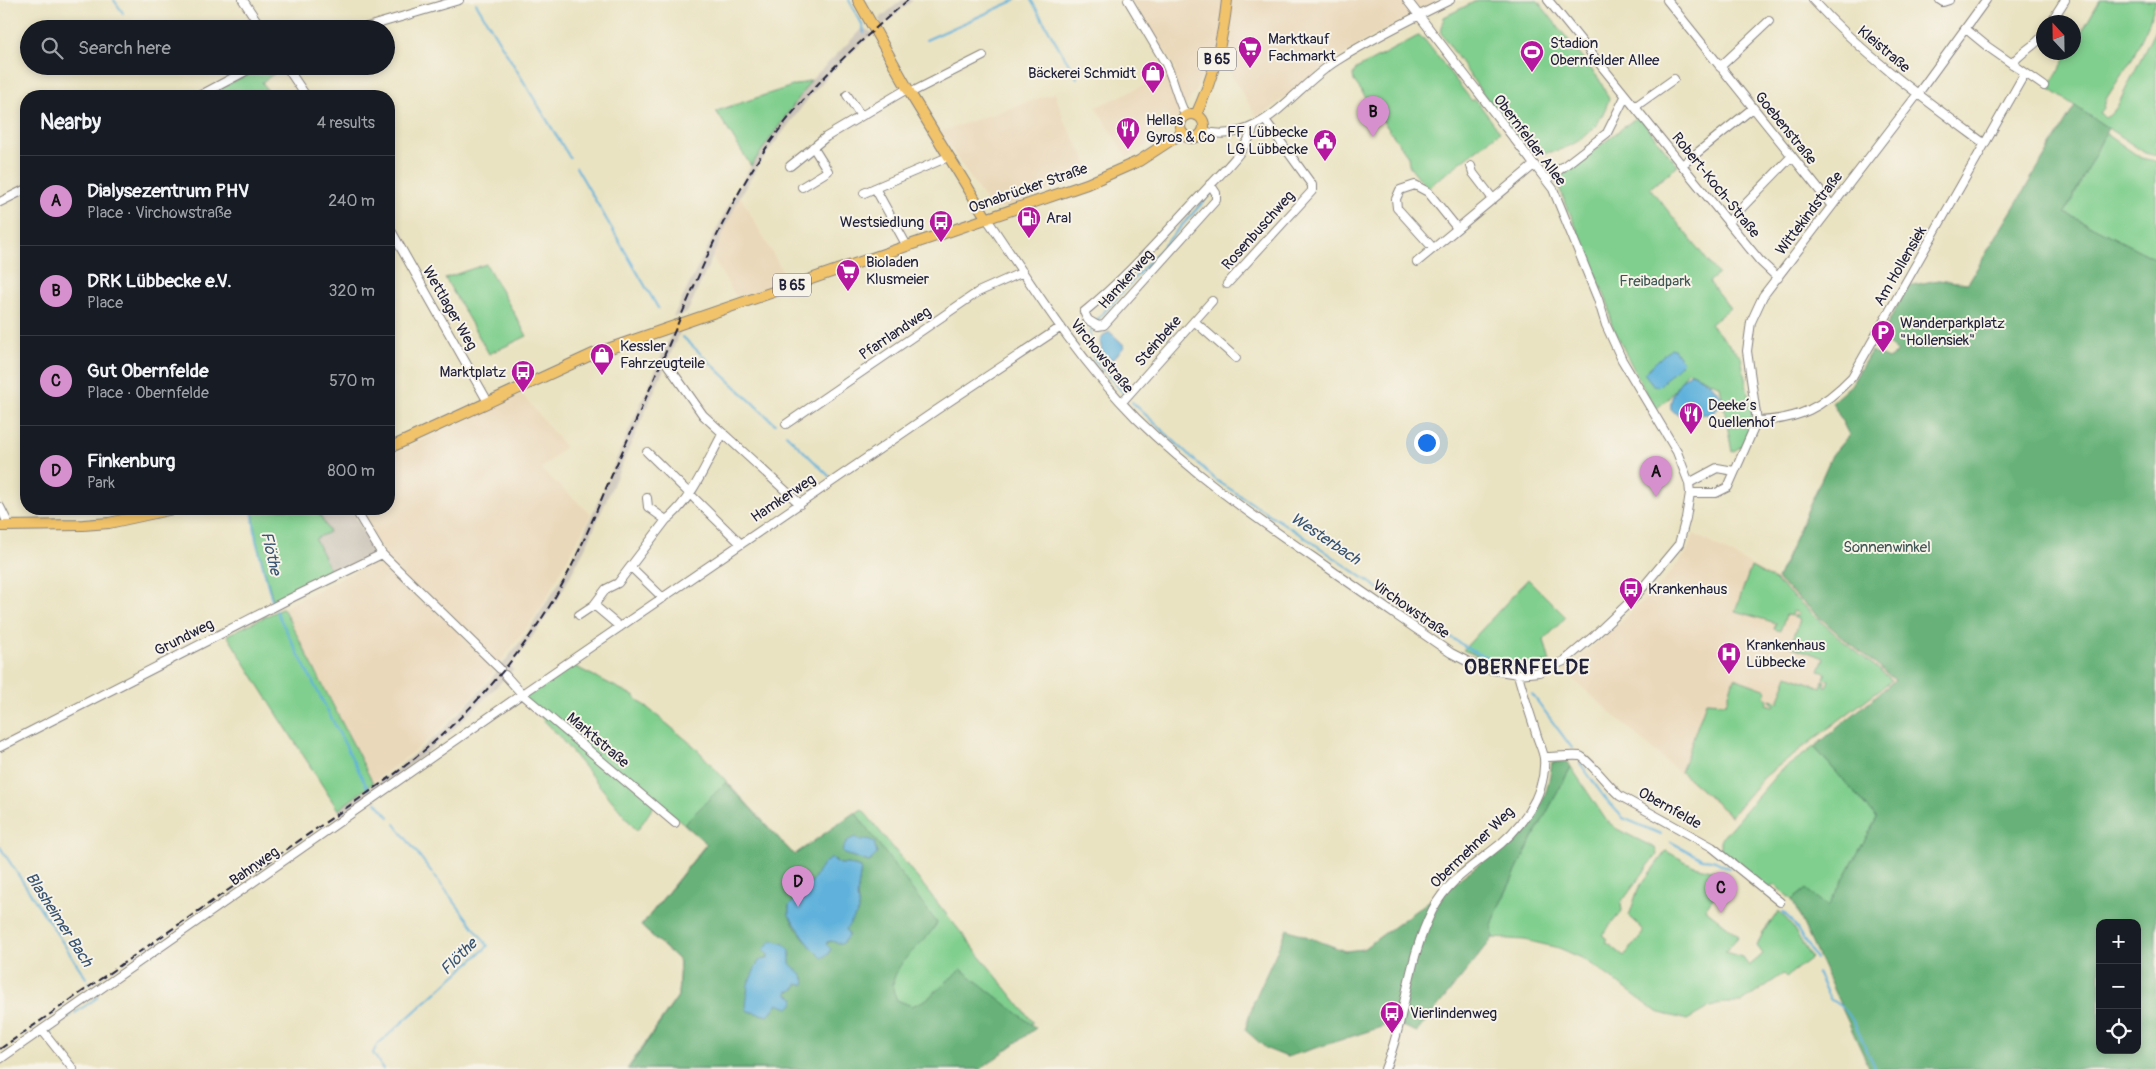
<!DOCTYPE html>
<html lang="en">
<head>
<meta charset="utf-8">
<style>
  :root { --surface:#171b24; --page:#242831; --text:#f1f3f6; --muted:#9ea1a6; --line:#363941; --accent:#d690ce }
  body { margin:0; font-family:Pangolin,sans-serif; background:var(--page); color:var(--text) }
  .controls { position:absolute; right:15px; bottom:15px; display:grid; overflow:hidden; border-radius:10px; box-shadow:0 2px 8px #0003 }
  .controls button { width:45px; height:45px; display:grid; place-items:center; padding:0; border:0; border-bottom:1px solid var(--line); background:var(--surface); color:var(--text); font:25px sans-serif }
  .compass { position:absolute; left:2036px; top:15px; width:45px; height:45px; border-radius:50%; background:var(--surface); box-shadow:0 2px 8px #0003; rotate:338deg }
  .you { position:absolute; left:1426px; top:442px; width:18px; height:18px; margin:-12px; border:4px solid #fff; border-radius:50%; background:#1a73e8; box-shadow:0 0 0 8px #1a73e833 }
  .badge { display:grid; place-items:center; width:32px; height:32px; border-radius:50%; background:var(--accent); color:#111; font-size:16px; font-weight:700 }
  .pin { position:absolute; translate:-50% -41px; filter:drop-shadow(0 1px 2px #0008) }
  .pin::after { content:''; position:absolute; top:26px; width:18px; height:15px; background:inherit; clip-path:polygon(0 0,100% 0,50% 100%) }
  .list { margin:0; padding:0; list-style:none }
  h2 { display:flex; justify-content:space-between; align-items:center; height:65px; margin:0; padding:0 20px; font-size:21px }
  h2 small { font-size:16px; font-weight:400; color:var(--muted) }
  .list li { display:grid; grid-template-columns:32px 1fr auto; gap:15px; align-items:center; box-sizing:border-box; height:90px; padding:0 20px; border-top:1px solid var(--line) }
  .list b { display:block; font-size:19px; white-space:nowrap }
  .list p { margin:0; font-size:16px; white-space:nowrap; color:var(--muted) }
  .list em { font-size:16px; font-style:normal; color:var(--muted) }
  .icon { flex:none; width:28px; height:28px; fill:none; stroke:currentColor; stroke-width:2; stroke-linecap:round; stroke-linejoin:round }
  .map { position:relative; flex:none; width:2156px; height:1069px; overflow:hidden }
  .search { position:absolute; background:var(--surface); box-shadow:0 2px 8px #0003; left:20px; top:20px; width:375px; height:55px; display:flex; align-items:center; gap:12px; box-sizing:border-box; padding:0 18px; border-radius:28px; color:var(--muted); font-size:19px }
  .panel { position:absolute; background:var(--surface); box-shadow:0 2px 8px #0003; left:20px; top:90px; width:375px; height:425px; border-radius:20px }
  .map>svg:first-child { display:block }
</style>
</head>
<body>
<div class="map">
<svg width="2156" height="1069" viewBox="0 0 2156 1069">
  <rect width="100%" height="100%" fill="#f7f3e8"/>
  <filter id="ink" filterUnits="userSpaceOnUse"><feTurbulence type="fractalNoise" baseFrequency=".02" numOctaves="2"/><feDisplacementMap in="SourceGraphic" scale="10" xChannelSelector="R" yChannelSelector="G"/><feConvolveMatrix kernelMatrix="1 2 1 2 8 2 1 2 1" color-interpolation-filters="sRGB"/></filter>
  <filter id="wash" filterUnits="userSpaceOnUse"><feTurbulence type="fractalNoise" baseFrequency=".0096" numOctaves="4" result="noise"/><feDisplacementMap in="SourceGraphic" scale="20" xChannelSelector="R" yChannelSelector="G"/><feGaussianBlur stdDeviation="1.12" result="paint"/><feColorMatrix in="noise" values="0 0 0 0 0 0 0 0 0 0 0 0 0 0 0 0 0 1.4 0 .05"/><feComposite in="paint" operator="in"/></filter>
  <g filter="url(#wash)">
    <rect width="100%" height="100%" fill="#eae3c2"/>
    <path fill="#ead8ba" d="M1132 0H1437L1366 40 1301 83 1271 108 1257 117 1227 68 1204 69 1195 92 1168 130 1127 158 1096 107 1161 78 1176 69Z
      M1055 93 1064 121 1094 174 997 210 988 204 940 132Z
      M740 196 789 283 737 298 712 256Z
      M521 393 565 447 541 469 591 514 541 608 482 686 435 734 373 783 283 608 385 556 359 509H389V456Z
      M1694 534 1777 579 1844 639 1896 680 1775 771 1764 780 1732 819 1564 671 1602 639 1662 583 1686 554Z"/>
    <path fill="#cac3b8" d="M902 0H913L882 26 879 19Z
      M863 28 873 33 835 68 811 95 762 160 740 196 687 313 673 317 734 195 751 166 811 80Z
      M673 330H681L588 542 557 601 511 667 513 670 447 736 403 771 341 816 338 810 400 766 443 730 492 678 527 633 555 589 574 556Z
      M317 509H351L376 553 332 574 315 539 329 532Z"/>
    <path fill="#80cf8e" stroke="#517864" d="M1478 0H1537L1599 79 1609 99C1605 110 1600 121 1592 130 1578 145 1549 158 1528 151L1480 90 1441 33 1444 17Z
      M2100 0H2156L2149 23 2133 57 2106 99 2104 108 2100 113 2105 118 2110 115 2117 107 2156 28V156L2145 153 2048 88 2069 53 2074 52V45Z
      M1418 36 1424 39 1472 101 1475 99 1500 132 1427 188 1409 165 1408 156 1354 81 1353 75 1356 69Z
      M264 66 284 67 262 82 271 96H205Z
      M811 80 751 166 716 111Z
      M1638 116 1678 166 1650 188 1718 274 1709 282 1730 308 1710 324 1741 357 1753 421 1742 446 1732 452 1720 386 1688 371 1668 399 1656 409 1639 380 1611 323 1609 306 1556 180Z
      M2105 133 2141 158 2156 161V259L2065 213Z
      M486 264 527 336 489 354 445 278Z
      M253 509H317L329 532 315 539 332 574 274 604 256 539Z
      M1751 567 1776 581 1843 641 1892 680 1773 770 1762 779 1731 816 1681 772 1706 702 1726 703 1734 678 1767 690 1765 697 1769 699 1767 704 1774 706 1775 704 1771 702V700L1778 702 1788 675 1821 687 1823 680 1825 681 1824 685 1826 687 1829 680 1824 678 1826 673 1819 671 1824 658 1790 646 1800 620 1793 617 1794 615 1798 616 1799 613 1792 611 1791 616 1786 615 1780 631 1774 629 1776 623 1735 611Z
      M1528 579 1566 617 1544 640 1550 662C1512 668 1497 665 1463 650Z
      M283 608 373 783 338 810 227 635Z
      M572 665 632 695 695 747 794 855 862 809 1033 1022 979 1069H627L678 996 680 961 641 926 707 843 657 801 637 831 557 734 523 698Z
      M1814 747 1877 818 1828 908 1806 890 1792 900 1775 885 1767 889 1721 850V839L1778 773Z
      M1571 767 1606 820 1617 829 1655 848 1657 854 1621 903 1622 911 1602 935 1608 939 1606 942 1624 956 1643 933 1638 924 1629 916 1638 889 1666 851 1692 865 1726 874 1713 892 1716 894 1705 909 1739 936 1725 952 1742 957 1749 966 1763 954 1757 946 1763 932 1779 911 1790 923 1811 958 1786 977 1783 974 1741 1003H1723L1708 1008 1687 1020 1657 1012 1599 969 1582 958 1559 948 1525 940 1493 938 1492 926 1498 908 1526 851Z"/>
    <path fill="#68b279" stroke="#456a5a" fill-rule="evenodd" d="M2075 106 2108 128 2065 213 2156 259V1069H1868L1869 1067 1792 900 1806 889 1828 907 1877 818 1814 747 1895 680 1844 639 1777 579 1832 455 1849 435 1832 402 1851 385 1871 351 1888 359 1898 352 1880 337 1908 286 1938 280 1968 283ZM2100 923H2137V1050H2100Z
      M1552 762H1568L1571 767 1526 851 1498 908 1492 926 1493 938 1417 1032 1394 1023 1287 1057 1267 1049 1245 1030 1254 1001 1287 929 1345 951 1363 949 1518 836C1541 808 1547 798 1552 762Z
      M726 782 794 855 855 812 937 923C925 945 896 958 893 984 892 989 895 995 897 1000L912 1006 927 999 961 969 1036 1028 981 1069H629L678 996 680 961 641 926 707 844 684 824ZM855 837 861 841 872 860 869 862 845 854 846 845ZM835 859 839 864H847L861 868 857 896 859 911 834 942 831 941 826 944 811 947C802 934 788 923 789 906ZM764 950 791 954C785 964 797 972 805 978L795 989 787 992 789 1007 777 1004 768 1016 749 1011 764 961 769 956Z"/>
    <path fill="#61b2dc" stroke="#426a8c" d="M1110 332 1123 344 1124 347 1113 359H1107L1102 351 1100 341 1105 334Z
      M1671 348 1674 349 1683 362 1658 387 1653 385 1644 373Z
      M1692 373 1710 383 1724 399 1725 401 1711 414 1677 415 1671 409C1669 397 1680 377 1692 373Z
      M855 837 861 841 868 839 874 842 877 854 869 862 845 854 842 851 847 841Z
      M832 858 839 864H847L861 868 857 896 859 911 846 929 849 935 842 944 831 941 827 942 826 944 831 949 829 954 822 958 811 947 789 915V906L794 901 791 895 793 891 807 889 824 863Z
      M772 940 784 944 790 950V963C795 970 808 977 804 985L797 984 795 989 787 992V994L795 998 793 1004 789 1008 777 1004 768 1016 748 1011 746 1008 748 984 759 960 768 959V954L763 950Z"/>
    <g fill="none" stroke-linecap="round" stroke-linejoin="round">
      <path stroke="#61b2dc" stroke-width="2" d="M114 0 123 13
        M849 0 863 26 864 33
        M1031 0 1077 78
        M476 3 570 158
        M926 40 1016 0
        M576 167 658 308
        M1096 321 1211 193
        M1092 327 1090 334 1094 359 1125 395
        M683 337 775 424
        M1132 402 1216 480 1309 540 1424 620 1472 651 1493 659 1524 664
        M786 434 829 476
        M252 509 256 540 272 601
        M276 611 368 789
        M1532 694 1572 748
        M1580 763 1604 797 1623 818 1661 834
        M376 802 389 817
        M1671 842 1702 859 1713 860 1729 868
        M0 847 86 978
        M1783 912 1792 921 1816 959
        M1817 973 1830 999 1846 1010 1854 1023 1876 1069
        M88 982 89 983
        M75 1013 98 997
        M55 1026 71 1015
        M51 1036 50 1030 52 1028
        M383 1069 373 1053 377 1045 488 946 395 824"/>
    </g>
  </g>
  <g filter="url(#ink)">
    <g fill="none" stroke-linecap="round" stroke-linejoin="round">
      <g stroke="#86827e" stroke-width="10">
        <path id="minor" d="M243 0 262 29
          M1128 0 1166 64C1174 81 1177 99 1186 116
          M1548 0 1728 222 1760 261 1778 278
          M1667 0 1832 206
          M1813 0C1864 56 1924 99 1985 144
          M1940 0 1943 2 1949 0
          M2051 22 2065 0
          M360 29 459 0
          M1966 29 1988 47 2044 86
          M2012 64C2021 51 2035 47 2044 34
          M286 66 306 96
          M1720 67 1769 21
          M910 93 983 56
          M847 95 861 116
          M199 96 255 66
          M1636 106 1674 79
          M1203 131C1261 147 1293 88 1336 61 1373 38 1411 19 1450 0
          M1682 165 1753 108
          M790 166 826 137 907 89
          M1471 166 1473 173 1493 199
          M1546 180 1607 133 1625 97
          M1210 184 1216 193V200L1104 325 1098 326 1088 320 1084 312C1127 277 1163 235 1201 195 1218 176 1248 150 1254 126
          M802 187 828 171 813 147
          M864 193 875 188
          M0 202 26 189
          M987 219C1033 287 1078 359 1136 418 1191 472 1251 515 1314 558 1359 590 1405 621 1451 653L1480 668 1518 674 1539 672 1564 661 1595 635 1634 598 1679 544 1686 518 1690 493 1689 483 1677 452 1622 360 1606 325 1598 299 1553 189 1407 0
          M1728 222 1791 157
          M389 227 488 402
          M907 246 875 188 948 157
          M1433 248 1397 208 1396 199 1400 190 1415 185 1428 192 1457 228
          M1417 262 1534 165
          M1227 284 1312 191V185L1265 120
          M1194 321 1236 358
          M667 364 703 415 800 504
          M1122 402 1212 301
          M1757 421C1799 420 1823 407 1852 377L2025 73
          M786 424 978 292 1023 272
          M647 452 741 544
          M1689 483 1717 468 1734 471
          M1690 493H1716L1728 487 1757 421 1747 351 1751 322 1763 296 1917 95 1986 0
          M647 498 648 507 666 520
          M0 507 6 519 7 526
          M355 509 382 554 500 669
          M631 567 663 598
          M594 605 620 627
          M579 615 594 605 606 589 618 583 666 520C691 502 708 460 723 433
          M505 675 522 694 675 823
          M0 747 291 598 382 554
          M1544 757C1554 757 1571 755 1580 756 1587 758 1611 789 1620 796L1712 847 1780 902
          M42 1030 73 1069
          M0 1059 522 694 938 409 1061 327
          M1385 1069C1406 1018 1407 959 1433 909 1446 884 1467 870 1489 853 1518 832 1547 796 1544 758 1543 750 1538 741 1536 733 1530 713 1523 694 1518 674"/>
      </g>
      <g stroke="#86827e" stroke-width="12">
        <path id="major" d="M858 0 910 93 987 219
          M1180 126a12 12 0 1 1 24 0a12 12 0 1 1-24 0Z
          M1196 115C1213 78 1223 41 1227 0
          M389 448 593 354 1087 184 1139 161 1182 133
          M0 526 83 525 109 523 173 509"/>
      </g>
      <use href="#minor" stroke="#fff" stroke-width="8"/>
      <use href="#major" stroke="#f1c36a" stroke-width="10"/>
      <path stroke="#22223b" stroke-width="2" stroke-dasharray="8 4" stroke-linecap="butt" d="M0 1049 392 776C456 728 511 670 552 602 574 566 590 526 607 486 632 430 657 373 681 316 702 268 722 220 749 175 790 105 847 52 908 0"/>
    </g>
  </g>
  <defs>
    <g id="supermarket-pin" transform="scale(1.25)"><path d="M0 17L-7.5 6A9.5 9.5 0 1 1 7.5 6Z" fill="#b5179e" stroke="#f7f3e8"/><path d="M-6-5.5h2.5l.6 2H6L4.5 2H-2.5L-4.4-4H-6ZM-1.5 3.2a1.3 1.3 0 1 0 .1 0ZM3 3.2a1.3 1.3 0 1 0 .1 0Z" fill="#fff"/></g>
    <g id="stadium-pin" transform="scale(1.25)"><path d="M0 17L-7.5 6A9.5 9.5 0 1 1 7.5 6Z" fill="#b5179e" stroke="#f7f3e8"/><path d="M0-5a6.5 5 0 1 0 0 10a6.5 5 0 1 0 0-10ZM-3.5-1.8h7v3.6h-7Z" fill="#fff"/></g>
    <g id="shop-pin" transform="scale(1.25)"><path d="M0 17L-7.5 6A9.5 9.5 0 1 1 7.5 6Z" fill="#b5179e" stroke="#f7f3e8"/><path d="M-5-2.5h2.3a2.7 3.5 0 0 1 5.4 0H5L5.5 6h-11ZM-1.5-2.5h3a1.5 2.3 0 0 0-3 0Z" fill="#fff"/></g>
    <g id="restaurant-pin" transform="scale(1.25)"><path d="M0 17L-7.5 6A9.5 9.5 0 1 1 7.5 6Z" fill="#b5179e" stroke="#f7f3e8"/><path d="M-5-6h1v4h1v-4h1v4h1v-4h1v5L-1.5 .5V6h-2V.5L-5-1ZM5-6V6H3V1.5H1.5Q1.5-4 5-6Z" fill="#fff"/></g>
    <g id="civic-pin" transform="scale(1.25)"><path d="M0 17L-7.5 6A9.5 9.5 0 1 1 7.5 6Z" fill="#b5179e" stroke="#f7f3e8"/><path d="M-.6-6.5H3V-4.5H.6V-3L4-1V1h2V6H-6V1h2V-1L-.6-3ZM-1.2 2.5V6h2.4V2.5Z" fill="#fff"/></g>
    <g id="fuel-pin" transform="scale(1.25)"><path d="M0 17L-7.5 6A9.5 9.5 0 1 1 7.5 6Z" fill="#b5179e" stroke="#f7f3e8"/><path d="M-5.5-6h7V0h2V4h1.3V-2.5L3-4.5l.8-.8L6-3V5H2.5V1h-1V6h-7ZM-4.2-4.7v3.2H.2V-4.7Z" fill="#fff"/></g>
    <g id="bus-pin" transform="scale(1.25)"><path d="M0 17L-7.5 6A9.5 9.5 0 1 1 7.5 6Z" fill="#b5179e" stroke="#f7f3e8"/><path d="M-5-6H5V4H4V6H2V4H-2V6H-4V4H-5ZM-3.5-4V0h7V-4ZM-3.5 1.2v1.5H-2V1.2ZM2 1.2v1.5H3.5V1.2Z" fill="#fff"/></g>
    <g id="parking-pin" transform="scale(1.25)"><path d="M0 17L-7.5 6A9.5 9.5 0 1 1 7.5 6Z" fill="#b5179e" stroke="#f7f3e8"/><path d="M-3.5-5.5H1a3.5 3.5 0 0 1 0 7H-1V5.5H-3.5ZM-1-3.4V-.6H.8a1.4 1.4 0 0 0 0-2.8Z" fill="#fff"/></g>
    <g id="hospital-pin" transform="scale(1.25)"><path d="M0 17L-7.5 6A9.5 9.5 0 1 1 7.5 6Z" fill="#b5179e" stroke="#f7f3e8"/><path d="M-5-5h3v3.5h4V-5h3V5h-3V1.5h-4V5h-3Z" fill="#fff"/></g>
  </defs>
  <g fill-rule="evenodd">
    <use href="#supermarket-pin" x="1250" y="48"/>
    <use href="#stadium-pin" x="1532" y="52"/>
    <use href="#shop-pin" x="1153" y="73"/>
    <use href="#restaurant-pin" x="1128" y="129"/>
    <use href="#civic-pin" x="1325" y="141"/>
    <use href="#fuel-pin" x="1029" y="218"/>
    <use href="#bus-pin" x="941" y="222"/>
    <use href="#supermarket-pin" x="848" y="271"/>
    <use href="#parking-pin" x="1883" y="332"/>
    <use href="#shop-pin" x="602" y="355"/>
    <use href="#bus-pin" x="523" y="372"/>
    <use href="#restaurant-pin" x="1691" y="414"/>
    <use href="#bus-pin" x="1631" y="589"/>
    <use href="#hospital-pin" x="1729" y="654"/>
    <use href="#bus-pin" x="1392" y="1013"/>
  </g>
  <g text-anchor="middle" stroke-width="4" stroke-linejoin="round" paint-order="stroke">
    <g fill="#f7f3e8" stroke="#62616f" stroke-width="1">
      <rect x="1198" y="47.5" width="38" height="23" rx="4"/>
      <rect x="773" y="273.5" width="38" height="23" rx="4"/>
    </g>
    <g font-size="14" font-weight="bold" fill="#22223b">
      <text x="1217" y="64">B 65</text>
      <text x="792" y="290">B 65</text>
    </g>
    <g font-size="15" fill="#22223b" stroke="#f7f3e8" text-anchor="start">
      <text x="1268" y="44">Marktkauf<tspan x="1268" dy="17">Fachmarkt</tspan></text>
      <text x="1550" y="48">Stadion<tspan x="1550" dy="17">Obernfelder Allee</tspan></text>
      <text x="1136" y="78" text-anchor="end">Bäckerei Schmidt</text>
      <text x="1146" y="125">Hellas<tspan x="1146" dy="17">Gyros &amp; Co</tspan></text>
      <text x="1308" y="137" text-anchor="end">FF Lübbecke<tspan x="1308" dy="17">LG Lübbecke</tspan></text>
      <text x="1046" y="223">Aral</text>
      <text x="924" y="227" text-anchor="end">Westsiedlung</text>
      <text x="866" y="267">Bioladen<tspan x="866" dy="17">Klusmeier</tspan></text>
      <text x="1900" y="328">Wanderparkplatz<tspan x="1900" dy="17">"Hollensiek"</tspan></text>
      <text x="620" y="351">Kessler<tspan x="620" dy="17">Fahrzeugteile</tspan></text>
      <text x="506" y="377" text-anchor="end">Marktplatz</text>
      <text x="1708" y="410">Deeke´s<tspan x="1708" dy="17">Quellenhof</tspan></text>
      <text x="1648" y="594">Krankenhaus</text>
      <text x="1746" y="650">Krankenhaus<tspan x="1746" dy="17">Lübbecke</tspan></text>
      <text x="1410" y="1018">Vierlindenweg</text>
    </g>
    <g font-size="15" fill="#22223b" stroke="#f7f3e8">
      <text transform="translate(1884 49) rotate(40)" y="5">Kleistraße</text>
      <text transform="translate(1786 128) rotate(51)" y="5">Goebenstraße</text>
      <text transform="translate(1530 140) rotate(53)" y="5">Obernfelder Allee</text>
      <text transform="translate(1716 185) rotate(51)" y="5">Robert-Koch-Straße</text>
      <text transform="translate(1028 188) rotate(-19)" y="5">Osnabrücker Straße</text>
      <text transform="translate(1809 213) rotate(-53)" y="5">Wittekindstraße</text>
      <text transform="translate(1258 230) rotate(-48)" y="5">Rosenbuschweg</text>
      <text transform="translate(1900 266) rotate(-60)" y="5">Am Hollensiek</text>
      <text transform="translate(1126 279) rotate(-48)" y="5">Hamkerweg</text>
      <text transform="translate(450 308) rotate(60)" y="5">Wettlager Weg</text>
      <text transform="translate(895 333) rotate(-34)" y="5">Pfarrlandweg</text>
      <text transform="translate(1158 341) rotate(-49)" y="5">Steinbeke</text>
      <text transform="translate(1102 356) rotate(51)" y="5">Virchowstraße</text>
      <text transform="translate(783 498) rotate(-34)" y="5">Hamkerweg</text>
      <text transform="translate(1411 609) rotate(35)" y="5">Virchowstraße</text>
      <text transform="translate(184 637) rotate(-27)" y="5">Grundweg</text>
      <text transform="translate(598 740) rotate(40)" y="5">Marktstraße</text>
      <text transform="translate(1670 808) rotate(29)" y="5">Obernfelde</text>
      <text transform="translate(1472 847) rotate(-44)" y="5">Obermehner Weg</text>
      <text transform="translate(254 866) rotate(-35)" y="5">Bahnweg</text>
    </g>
    <g font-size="15" fill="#3e5654" stroke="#f7f3e8">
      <text x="1655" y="286">Freibadpark</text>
      <text x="1887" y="552">Sonnenwinkel</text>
    </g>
    <g font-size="16" font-style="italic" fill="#385473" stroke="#f7f3e8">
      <text transform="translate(1326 538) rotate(34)" y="6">Westerbach</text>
      <text transform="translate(272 553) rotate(77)" y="6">Flöthe</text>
      <text transform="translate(60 919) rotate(57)" y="6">Blasheimer Bach</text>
      <text transform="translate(458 956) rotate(-45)" y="6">Flöthe</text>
    </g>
    <g font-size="20" font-weight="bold" letter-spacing="1" fill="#22223b" stroke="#f7f3e8">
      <text x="1527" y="674">OBERNFELDE</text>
    </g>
  </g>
</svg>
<div class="controls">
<button>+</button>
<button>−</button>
<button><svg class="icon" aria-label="locate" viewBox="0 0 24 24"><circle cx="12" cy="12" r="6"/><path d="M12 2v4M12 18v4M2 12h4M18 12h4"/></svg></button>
</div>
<svg class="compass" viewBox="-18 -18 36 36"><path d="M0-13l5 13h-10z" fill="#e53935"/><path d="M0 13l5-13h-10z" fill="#9ea1a6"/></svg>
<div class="you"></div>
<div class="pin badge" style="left:1656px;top:497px">A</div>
<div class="pin badge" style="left:1373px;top:137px">B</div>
<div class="pin badge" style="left:1721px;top:913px">C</div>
<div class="pin badge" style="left:798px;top:907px">D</div>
<div class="search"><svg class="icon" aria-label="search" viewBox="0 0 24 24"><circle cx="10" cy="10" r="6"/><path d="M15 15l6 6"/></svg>Search here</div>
<section class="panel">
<h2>Nearby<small>4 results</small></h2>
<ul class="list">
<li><span class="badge">A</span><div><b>Dialysezentrum PHV</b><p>Place · Virchowstraße</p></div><em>240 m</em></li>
<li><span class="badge">B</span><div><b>DRK Lübbecke e.V.</b><p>Place</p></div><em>320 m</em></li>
<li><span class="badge">C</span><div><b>Gut Obernfelde</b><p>Place · Obernfelde</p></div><em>570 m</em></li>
<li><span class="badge">D</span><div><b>Finkenburg</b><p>Park</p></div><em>800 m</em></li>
</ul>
</section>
</div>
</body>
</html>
